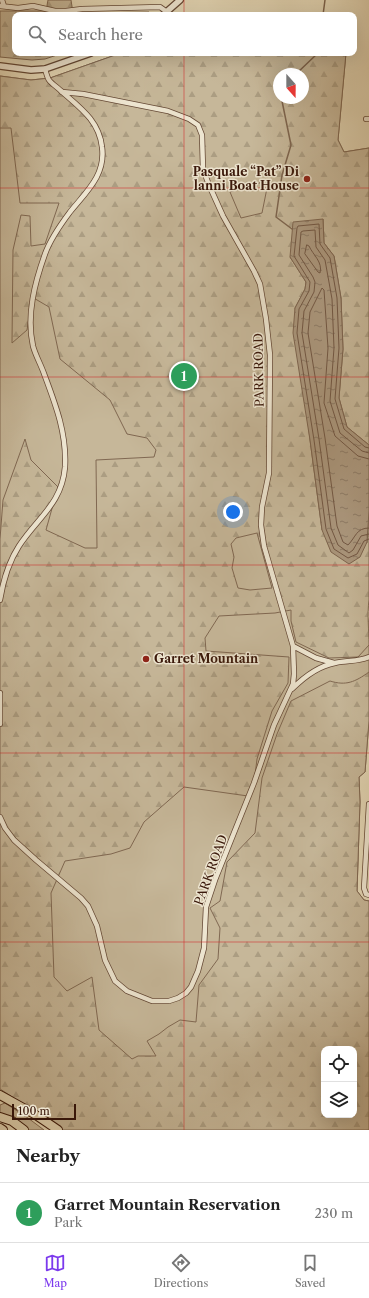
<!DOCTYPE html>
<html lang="en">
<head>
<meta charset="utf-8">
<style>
  :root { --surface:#fff; --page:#f2f2f2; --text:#222; --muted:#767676; --line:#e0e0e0; --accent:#7c3aed }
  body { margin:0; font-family:"Libre Caslon Text",serif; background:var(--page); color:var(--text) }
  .controls { position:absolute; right:12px; bottom:12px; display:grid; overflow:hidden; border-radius:8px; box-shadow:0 4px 16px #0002 }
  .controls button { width:36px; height:36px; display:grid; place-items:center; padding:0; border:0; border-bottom:1px solid var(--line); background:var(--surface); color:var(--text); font:20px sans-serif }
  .compass { position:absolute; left:273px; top:68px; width:36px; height:36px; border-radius:50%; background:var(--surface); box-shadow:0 4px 16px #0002; rotate:159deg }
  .scale { position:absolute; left:12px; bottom:10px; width:64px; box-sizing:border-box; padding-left:4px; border:2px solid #3a180a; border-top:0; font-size:11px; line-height:14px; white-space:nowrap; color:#3a180a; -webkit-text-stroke:3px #ede5d0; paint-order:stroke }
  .you { position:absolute; left:233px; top:512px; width:14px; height:14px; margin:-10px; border:3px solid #fff; border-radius:50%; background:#1a73e8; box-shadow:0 0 0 6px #1a73e833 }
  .badge { display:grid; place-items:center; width:26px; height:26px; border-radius:50%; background:var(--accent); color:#fff; font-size:13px; font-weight:700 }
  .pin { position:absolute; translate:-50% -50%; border:2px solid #fff; box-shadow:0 1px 4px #0006 }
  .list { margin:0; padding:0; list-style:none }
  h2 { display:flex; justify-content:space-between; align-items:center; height:52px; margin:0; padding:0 16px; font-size:17px }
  h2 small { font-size:13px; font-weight:400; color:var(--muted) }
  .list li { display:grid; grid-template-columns:26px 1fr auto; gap:12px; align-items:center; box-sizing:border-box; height:60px; padding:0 16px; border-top:1px solid var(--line) }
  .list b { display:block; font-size:15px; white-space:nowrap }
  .list p { margin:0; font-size:13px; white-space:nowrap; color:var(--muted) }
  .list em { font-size:13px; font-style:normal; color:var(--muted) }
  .icon { flex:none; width:22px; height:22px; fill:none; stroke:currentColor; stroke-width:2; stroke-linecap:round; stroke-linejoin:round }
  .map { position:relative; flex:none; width:369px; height:1130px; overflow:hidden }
  .search { position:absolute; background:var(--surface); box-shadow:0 4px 16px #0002; left:12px; right:12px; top:12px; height:44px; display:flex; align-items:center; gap:10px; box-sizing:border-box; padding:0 14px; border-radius:8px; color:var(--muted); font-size:15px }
  .sheet { height:112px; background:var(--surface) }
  nav { display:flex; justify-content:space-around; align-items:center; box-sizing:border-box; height:56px; border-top:1px solid var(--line); background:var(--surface); font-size:11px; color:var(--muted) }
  nav a { display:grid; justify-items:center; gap:2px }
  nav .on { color:var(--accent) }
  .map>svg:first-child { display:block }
</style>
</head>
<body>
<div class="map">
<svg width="369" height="1130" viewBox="0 0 369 1130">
  <defs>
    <pattern id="forest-firs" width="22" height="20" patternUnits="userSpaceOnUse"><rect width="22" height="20" fill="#c6b799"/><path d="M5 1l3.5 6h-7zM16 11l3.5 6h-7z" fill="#ab9d82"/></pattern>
    <pattern id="water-ripples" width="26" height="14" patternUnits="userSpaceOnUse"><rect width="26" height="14" fill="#aa967c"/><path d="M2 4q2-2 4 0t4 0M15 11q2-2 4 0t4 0" fill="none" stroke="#8b7964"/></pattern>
  </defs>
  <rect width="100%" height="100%" fill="#e3d7b6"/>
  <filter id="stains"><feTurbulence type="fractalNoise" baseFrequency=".005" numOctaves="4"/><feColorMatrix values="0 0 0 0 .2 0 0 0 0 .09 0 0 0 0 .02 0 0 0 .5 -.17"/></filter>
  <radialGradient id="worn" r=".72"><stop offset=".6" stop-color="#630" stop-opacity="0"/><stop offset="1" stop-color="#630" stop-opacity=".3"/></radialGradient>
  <path fill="#c6b799" stroke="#806852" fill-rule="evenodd" d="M121 53H346L338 140 344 152 369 148V600L367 615 369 624V721L365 772 359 777 360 802 357 891 364 900 369 901V1130L0 1056V76L31 80 50 78ZM279 74H303V98H279ZM324 1049H354V1115H324Z
    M5 1103 28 1118 44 1130H27L0 1116V1105Z"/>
  <path fill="url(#forest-firs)" stroke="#806852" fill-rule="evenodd" d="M48 0H71L73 13 149 12 146 15H15V53H63L45 59 32 60 0 57V11H46Z
    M121 53H346L338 140 344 152 369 148V445L347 427 339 398 343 349 341 298 334 256 324 243 323 219 290 257 306 282 305 289 295 308 310 440 322 530 367 543 369 511V600C367 615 369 630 369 645L358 657 329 658 296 642 291 621V610L275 613 219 616 205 638 206 651 289 657 288 683 272 711 257 759 254 783 248 796 184 787 144 822 130 848 111 854 65 861 51 893 54 977 67 991 92 977 99 1030 132 1059 138 1056H156L147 1041 159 1034 168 1027 180 1020 196 1022 199 985 218 959 220 928 210 908 220 901 227 862 255 833 262 778 277 734 291 701 330 681C346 686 355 682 369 672V721L365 772 359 777 360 802 357 891 364 900 369 901V1130H63L0 1089V539L3 500 25 439 31 460 58 487 46 530 85 548H97L96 460 154 457 156 450 147 438 127 434 110 400 60 359 49 307 32 297 27 330 12 343 13 250 21 215 30 216 31 246 45 244 59 203H20L11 128H0V76L31 80 50 78ZM279 74H303V98H279ZM266 181 268 183 262 213 241 218 230 192ZM257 533 272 588 250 590 238 588 232 568 234 557 231 544 236 538ZM324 1049H354V1115H324Z"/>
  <path fill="url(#water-ripples)" stroke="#7d644e" d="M323 219 324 243 334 256 341 298 343 349 339 398 347 427 369 445V511L367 542 360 557 349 564 331 552 322 530 310 440 293 333 295 308 305 289 306 282 290 257 293 222Z"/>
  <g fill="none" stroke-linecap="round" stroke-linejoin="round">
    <path stroke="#725743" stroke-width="1" d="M307 245 309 246C313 255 323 262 320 273L318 272 305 254Z
      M369 448 365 447 344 429 335 399 339 348 337 298 330 258 320 244 319 224 298 226 297 228 294 256 310 282 309 291 299 309 297 333 314 440 326 529 334 549 348 558 357 554 364 541 369 539
      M369 453 362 451 340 433 330 401 334 348 332 299 325 260 316 247 315 230 303 231 301 232 299 255 313 277 315 282 314 292 304 311 302 333 319 439 331 528 338 545 349 553 353 550 361 536 369 534
      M369 459 358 456 335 436 324 403 328 348 324 290 322 288 310 312 308 333 325 438 337 526 343 542 348 545C356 537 356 528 369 528"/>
    <path stroke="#7d644e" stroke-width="1.5" d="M323 15 325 0
      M296 74 318 53
      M284 98 282 101 291 145 282 175 276 217 292 229"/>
    <g stroke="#644835" stroke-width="6">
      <path id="minor" d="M2 0 4 6
        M0 6 18 8 33 6 55 11H66L82 9 160 7 167 12
        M366 119H369
        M0 600C3 581 8 563 19 546 37 518 62 504 65 467 67 433 55 403 43 371 40 363 35 354 33 346 26 315 35 282 45 254 50 240 61 224 70 212 86 192 106 175 102 147 99 120 79 107 60 90 57 87 52 84 49 80 47 77 46 72 45 69
        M293 646 316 658 334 663
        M292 689C304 677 318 666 335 663 347 660 358 662 369 657
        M0 693V724
        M369 804 364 888 366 894 369 895
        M0 817 5 828 14 840 36 860 81 898 88 906 97 926 105 960 115 981 127 991 152 1001H169L178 998 186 993 191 987 198 971 204 948 206 907 215 880 254 783 274 725 293 684 294 674 293 646 264 546 261 525 262 507 269 473 270 355 266 319 260 284 254 271 223 216 209 185 203 169 202 135 198 125 189 119 168 111 83 94 62 92"/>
    </g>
    <g stroke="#644835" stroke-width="8">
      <path id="tertiary" d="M163 15 180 0
        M0 66 31 70 45 69 91 53"/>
    </g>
    <g stroke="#3a180a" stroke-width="10">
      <path id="motorway" d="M0 1095 36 1115 58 1130
        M0 1117 12 1121 24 1130
        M0 1128 3 1130"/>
    </g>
    <use href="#minor" stroke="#ede5d0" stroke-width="4.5"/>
    <use href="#tertiary" stroke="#ede5d0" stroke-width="5.5"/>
    <use href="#motorway" stroke="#e3d7b6" stroke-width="8"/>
  </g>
  <path fill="none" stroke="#d62828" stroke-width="1" stroke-opacity="0.55" d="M184 0V15M184 53V1130M0 188H369M0 377H369M0 565H369M0 753H369M0 942H369"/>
  <g fill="#8f2418" stroke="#ede5d0" stroke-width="1.5">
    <circle cx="307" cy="179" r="4"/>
    <circle cx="146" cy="659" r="4"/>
  </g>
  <g text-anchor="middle" stroke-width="3" stroke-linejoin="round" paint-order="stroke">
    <g font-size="12" font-weight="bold" fill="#3a180a" stroke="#ede5d0" text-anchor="end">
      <text x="299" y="176">Pasquale “Pat” Di<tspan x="299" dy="14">lanni Boat House</tspan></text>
      <text x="154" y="663" text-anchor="start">Garret Mountain</text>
    </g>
    <g font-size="12" fill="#3a180a" stroke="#ede5d0">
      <text transform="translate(259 370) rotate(-91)" y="4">PARK ROAD</text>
      <text transform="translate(211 870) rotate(-70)" y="4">PARK ROAD</text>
    </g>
  </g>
  <rect width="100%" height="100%" filter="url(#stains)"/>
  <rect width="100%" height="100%" fill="url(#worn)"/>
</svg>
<div class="controls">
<button><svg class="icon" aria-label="locate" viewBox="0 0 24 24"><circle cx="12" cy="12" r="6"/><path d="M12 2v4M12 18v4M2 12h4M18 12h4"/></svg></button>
<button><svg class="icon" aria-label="layers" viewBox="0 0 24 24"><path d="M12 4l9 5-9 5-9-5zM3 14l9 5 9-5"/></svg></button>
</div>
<svg class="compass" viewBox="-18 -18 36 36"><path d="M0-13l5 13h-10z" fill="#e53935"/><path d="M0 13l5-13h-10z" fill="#767676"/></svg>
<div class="scale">100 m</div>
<div class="you"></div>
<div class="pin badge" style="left:184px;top:376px;background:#2e9e5b">1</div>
<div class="search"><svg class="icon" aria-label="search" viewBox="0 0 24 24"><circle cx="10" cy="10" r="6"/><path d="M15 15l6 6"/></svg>Search here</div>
</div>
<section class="sheet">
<h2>Nearby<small></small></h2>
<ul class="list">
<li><span class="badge" style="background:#2e9e5b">1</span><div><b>Garret Mountain Reservation</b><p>Park</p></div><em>230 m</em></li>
</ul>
</section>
<nav>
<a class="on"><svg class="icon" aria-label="map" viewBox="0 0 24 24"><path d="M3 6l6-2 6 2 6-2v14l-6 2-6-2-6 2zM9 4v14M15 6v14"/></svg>Map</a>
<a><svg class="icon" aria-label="directions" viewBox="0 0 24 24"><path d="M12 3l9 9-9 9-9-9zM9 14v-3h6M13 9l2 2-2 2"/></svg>Directions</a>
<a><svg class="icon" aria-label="saved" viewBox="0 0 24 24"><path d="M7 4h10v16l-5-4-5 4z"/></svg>Saved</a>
</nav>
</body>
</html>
